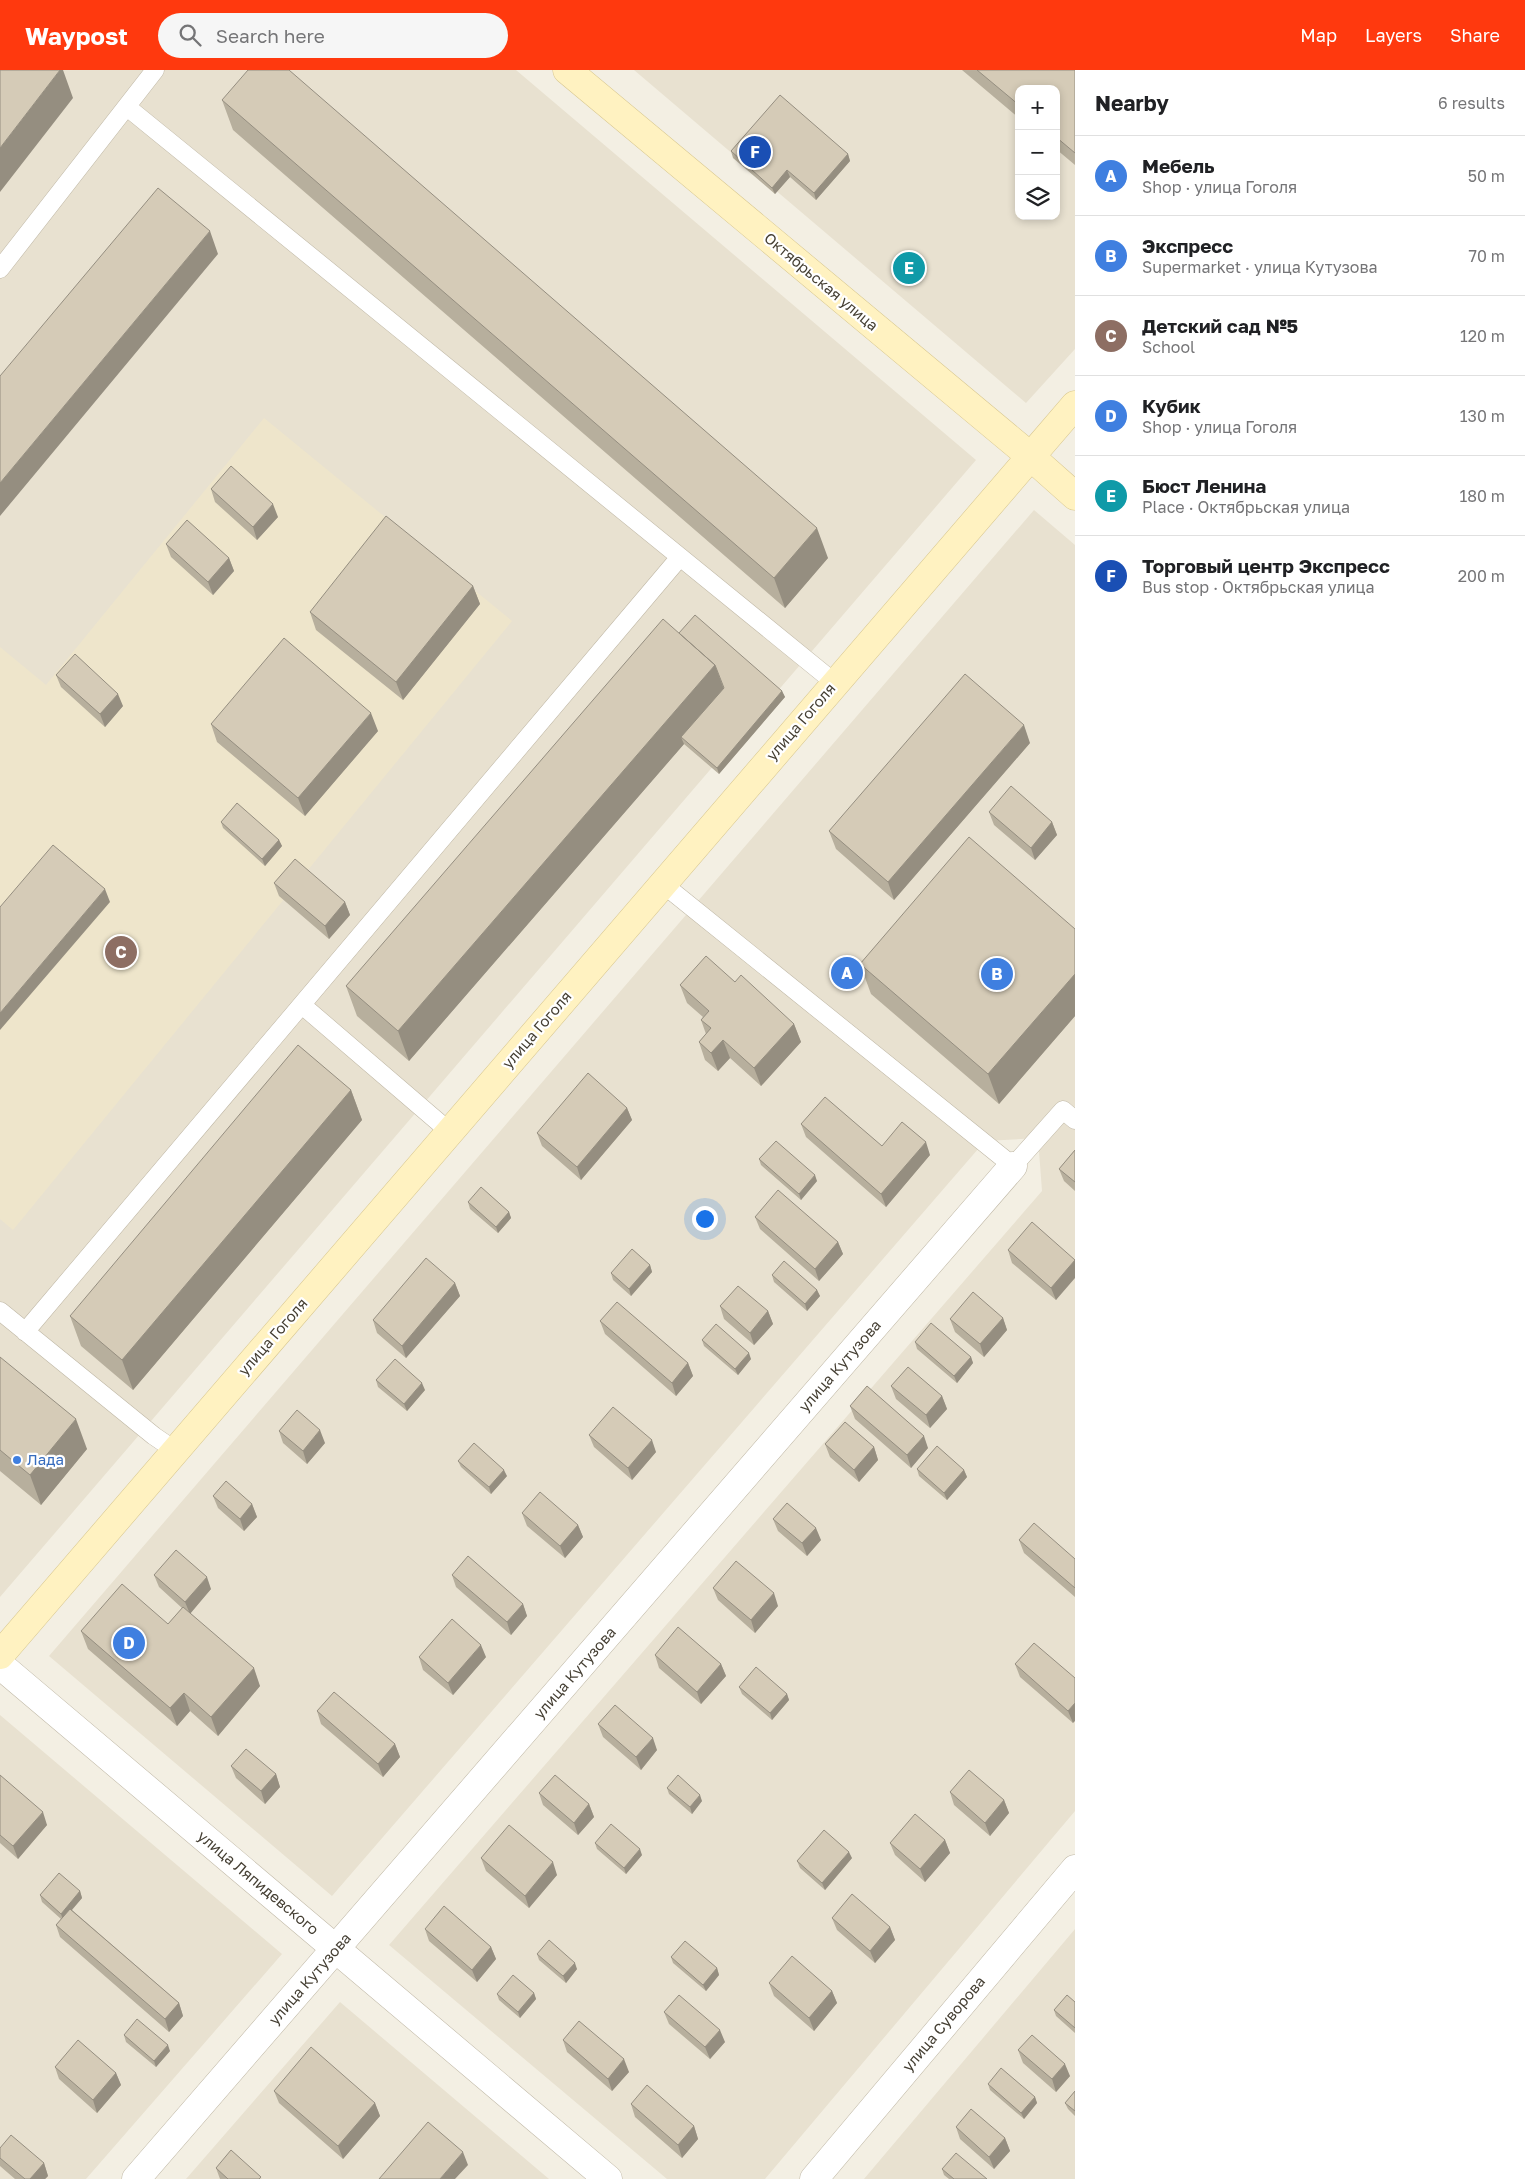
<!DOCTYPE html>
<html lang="en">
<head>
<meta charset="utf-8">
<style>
  :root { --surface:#fff; --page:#f6f6f6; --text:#202124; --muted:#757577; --line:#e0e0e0; --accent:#ff390e }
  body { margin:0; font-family:"Golos Text",sans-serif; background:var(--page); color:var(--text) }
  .controls { position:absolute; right:15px; top:15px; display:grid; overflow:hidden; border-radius:10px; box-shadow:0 2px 8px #0003 }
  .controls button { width:45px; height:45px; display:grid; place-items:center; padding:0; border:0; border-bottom:1px solid var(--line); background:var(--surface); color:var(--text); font:25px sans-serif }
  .you { position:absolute; left:704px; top:1148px; width:18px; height:18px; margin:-12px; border:4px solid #fff; border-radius:50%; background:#1a73e8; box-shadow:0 0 0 8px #1a73e833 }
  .badge { display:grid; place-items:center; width:32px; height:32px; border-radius:50%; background:var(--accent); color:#fff; font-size:16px; font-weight:700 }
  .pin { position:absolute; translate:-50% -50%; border:2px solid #fff; box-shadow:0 1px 5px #0006 }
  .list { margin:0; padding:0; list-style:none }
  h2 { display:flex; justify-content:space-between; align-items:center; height:65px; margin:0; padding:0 20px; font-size:21px }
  h2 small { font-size:16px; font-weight:400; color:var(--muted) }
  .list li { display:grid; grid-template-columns:32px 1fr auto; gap:15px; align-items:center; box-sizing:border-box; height:80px; padding:0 20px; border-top:1px solid var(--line) }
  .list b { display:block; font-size:19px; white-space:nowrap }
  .list p { margin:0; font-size:16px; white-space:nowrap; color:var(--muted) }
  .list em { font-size:16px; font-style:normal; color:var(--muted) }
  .icon { flex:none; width:28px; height:28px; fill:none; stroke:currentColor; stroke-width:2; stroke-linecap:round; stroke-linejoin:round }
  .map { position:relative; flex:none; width:1075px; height:2109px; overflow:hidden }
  header { display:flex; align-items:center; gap:30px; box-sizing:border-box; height:70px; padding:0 25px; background:var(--accent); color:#fff }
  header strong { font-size:24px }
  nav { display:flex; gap:28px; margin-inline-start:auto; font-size:18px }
  .search { width:350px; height:45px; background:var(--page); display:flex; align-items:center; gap:12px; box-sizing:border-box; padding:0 18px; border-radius:28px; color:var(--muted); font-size:19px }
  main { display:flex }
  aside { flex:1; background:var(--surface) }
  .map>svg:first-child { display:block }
</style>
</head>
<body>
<header>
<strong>Waypost</strong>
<div class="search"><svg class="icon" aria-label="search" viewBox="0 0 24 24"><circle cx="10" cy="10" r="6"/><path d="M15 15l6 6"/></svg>Search here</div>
<nav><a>Map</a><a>Layers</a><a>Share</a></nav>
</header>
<main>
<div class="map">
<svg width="1075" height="2109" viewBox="0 0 1075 2109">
  <rect width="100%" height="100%" fill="#f3efe3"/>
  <path fill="#e8e1d0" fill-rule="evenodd" d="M0 0H516L976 390 0 1527Z
    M634 0H1075V279L1026 333ZM1019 19H1056V146H1019Z
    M1034 440 1075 475V1741L765 2109H667L389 1875 1042 1121 1038 1068 985 1071 332 1826 49 1586Z
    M0 1645 282 1884 86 2109H0Z
    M1075 1859V2109H864Z
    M340 1932 549 2109H186Z"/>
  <path fill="#eee5cb" d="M264 348 512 551 13 1160 0 1149V577L46 615Z"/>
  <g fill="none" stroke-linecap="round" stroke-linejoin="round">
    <g stroke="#bfb7a5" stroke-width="19">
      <path id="service" d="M127 37 835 613
        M0 199 155 0
        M663 814 1013 1096 1063 1040 1075 1050
        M302 935 450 1062
        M0 1241 154 1366 176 1381
        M25 1262 680 487"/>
    </g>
    <g stroke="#bfb7a5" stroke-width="29">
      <path id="minor" d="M0 1595 608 2109
        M136 2109 1013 1096
        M814 2109 1075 1799"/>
    </g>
    <g stroke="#d7c68e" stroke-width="29">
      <path id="secondary" d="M567 0 1030 386 1075 426
        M0 1585 1075 335"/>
    </g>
    <use href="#service" stroke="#fff" stroke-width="18"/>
    <use href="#minor" stroke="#fff" stroke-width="28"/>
    <use href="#secondary" stroke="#fff2c1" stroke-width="28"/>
  </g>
  <path fill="#b7af9d" d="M962 0H1075V95L1056 79V19H1019V48Z
    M222 30 828 488 785 538 233 60Z
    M731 81 848 84 850 91 816 130 790 107 775 124 733 88Z
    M211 419 278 447 257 470 215 432Z
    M166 474 229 488 234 501 213 525 171 487Z
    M473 516 480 534 403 630 316 560 310 542Z
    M679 563 782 621 785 627 719 704 684 674 409 991 357 946 346 916Z
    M56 605 123 636 105 657 61 617Z
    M211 654 378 661 305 746 217 672Z
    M1030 673 894 830 836 779 829 761Z
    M989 742 1052 752 1057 765 1035 790 994 755Z
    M221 752 279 770 282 776 265 796 223 758Z
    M274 813 345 832 350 845 329 869 279 826Z
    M1075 859V946L999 1034 871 924 860 894Z
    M735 912 794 954 801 972 761 1016 730 988 718 1001 705 990 699 972 706 964 701 950 703 947 687 933 680 915Z
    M351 1020 362 1050 133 1320 81 1276 70 1246Z
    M627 1038 632 1050 581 1110 542 1076 537 1063Z
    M801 1054 882 1076 930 1085 886 1137 806 1067Z
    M1075 1080V1121L1064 1111 1059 1099Z
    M759 1089 817 1111 801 1130 761 1095Z
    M468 1132 509 1142 511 1148 498 1163 470 1139Z
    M755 1147 838 1172 843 1184 819 1211 760 1159Z
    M1008 1180 1075 1190 1056 1230 1012 1193Z
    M650 1195 652 1202 631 1226 613 1210 611 1203Z
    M772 1205 817 1220 820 1226 807 1241 774 1212Z
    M455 1213 460 1226 406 1288 377 1263 373 1250Z
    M720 1236 768 1241 773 1254 754 1275 724 1249Z
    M1003 1248 1007 1260 984 1287 955 1262 950 1249Z
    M600 1251 688 1293 693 1306 676 1326 605 1264Z
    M702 1270 751 1289 738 1305 704 1276Z
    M915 1272 971 1287 973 1293 957 1313 917 1279Z
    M0 1287 87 1379 41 1435 0 1401Z
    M376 1310 425 1320 407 1341 378 1317Z
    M891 1316 942 1326 947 1339 930 1358 896 1329Z
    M850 1336 928 1378 911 1398 855 1349Z
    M279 1361 325 1373 307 1394 283 1373Z
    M589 1365 656 1382 632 1410 594 1377Z
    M825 1374 874 1377 878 1390 859 1412 830 1387Z
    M458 1391 507 1406 491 1424 461 1397Z
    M917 1399 964 1400 967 1407 947 1430 919 1406Z
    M213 1426 252 1434 257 1447 244 1461 218 1438Z
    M522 1443 578 1455 583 1467 565 1488 527 1456Z
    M773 1449 821 1470 807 1486 778 1461Z
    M1019 1470 1075 1489V1527L1024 1483Z
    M154 1505 211 1519 190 1543 260 1616 218 1666 190 1641 177 1656 88 1579 81 1561 168 1554 182 1538 159 1517Z
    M452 1505 523 1534 527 1546 511 1565 456 1517Z
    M713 1518 778 1536 755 1563 718 1530Z
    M655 1585 721 1594 726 1606 701 1634 659 1598Z
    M419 1587H486L453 1625 423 1600Z
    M1015 1594 1075 1608 1073 1653 1020 1607Z
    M739 1617 787 1624 789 1630 772 1650 742 1624Z
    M317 1641 395 1674 400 1687 383 1707 321 1654Z
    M598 1654 657 1680 641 1700 603 1667Z
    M231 1696 276 1704 280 1717 265 1734 236 1708Z
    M0 1705 47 1755 18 1789 0 1773Z
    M667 1718 702 1731 692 1744 669 1724Z
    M950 1722 1004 1730 1009 1743 990 1766 954 1735Z
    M539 1723 589 1734 594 1747 578 1765 543 1735Z
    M945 1770 950 1783 925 1812 895 1785 890 1773Z
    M595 1773 642 1785 626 1804 597 1779Z
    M481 1788 557 1805 529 1838 486 1801Z
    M852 1788 825 1820 800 1798 797 1791Z
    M80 1821 82 1828 72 1840 179 1933 183 1946 169 1962 60 1867 56 1855 61 1849 42 1832 40 1825Z
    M832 1848 890 1857 895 1870 875 1893 837 1860Z
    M425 1859 491 1877 496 1889 477 1912 429 1871Z
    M537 1884 577 1899 566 1913 539 1890Z
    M671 1887 717 1898 719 1905 706 1921 673 1893Z
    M769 1913 832 1921 837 1933 814 1961 774 1926Z
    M534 1923 536 1929 520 1948 499 1930 497 1924Z
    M1075 1932V1963L1056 1946 1054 1940Z
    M664 1942 725 1972 710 1989 669 1954Z
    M124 1965 170 1981 156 1997 126 1972Z
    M563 1970 629 2002 612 2021 567 1982Z
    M1018 1980 1070 2006 1056 2022 1023 1993Z
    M55 1997 116 2003 121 2015 97 2043 59 2009Z
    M988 2014 1035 2027 1037 2033 1024 2049 990 2020Z
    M274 2021 375 2033 380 2046 343 2089 279 2033Z
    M1075 2021V2046L1068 2039 1065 2033Z
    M631 2034 694 2056 698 2069 682 2088 635 2047Z
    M956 2057 1005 2068 1010 2081 994 2099 960 2069Z
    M0 2078 44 2093 48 2106 45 2109H15L0 2096Z
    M216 2098 262 2109H220Z
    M942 2099 987 2109H949L944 2105Z"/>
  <path fill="#958e80" d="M60 0H63L73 28 0 122V78Z
    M848 84 850 91 816 130 814 123Z
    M787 100 790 107 775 124 772 118Z
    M210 161 218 184 0 446V413Z
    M273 434 278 447 257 470 253 457Z
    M817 458 828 488 785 538 774 508Z
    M229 488 234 501 213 525 208 512Z
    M473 516 480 534 403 630 396 612Z
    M715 595 726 625 681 667 684 674 409 991 398 961Z
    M782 621 785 627 719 704 717 698Z
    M118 624 123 636 105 657 100 644Z
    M371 643 378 661 305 746 298 728Z
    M1024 655 1030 673 894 830 888 812Z
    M1052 752 1057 765 1035 790 1031 778Z
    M279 770 282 776 265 796 262 789Z
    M105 819 110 832 0 960V943Z
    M345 832 350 845 329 869 325 856Z
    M1075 904V946L999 1034 988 1004Z
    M794 954 801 972 761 1016 754 998Z
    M723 970 730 988 718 1001 711 983Z
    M351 1020 362 1050 133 1320 122 1290Z
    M627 1038 632 1050 581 1110 577 1097Z
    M926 1072 930 1085 886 1137 881 1124Z
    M815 1105 817 1111 801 1130 799 1124Z
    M509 1142 511 1148 498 1163 496 1157Z
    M838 1172 843 1184 819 1211 815 1199Z
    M1075 1190V1208L1056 1230 1051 1218Z
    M650 1195 652 1202 631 1226 629 1219Z
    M455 1213 460 1226 406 1288 402 1276Z
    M817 1220 820 1226 807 1241 805 1234Z
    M768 1241 773 1254 754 1275 750 1263Z
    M1003 1248 1007 1260 984 1287 980 1274Z
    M749 1283 751 1289 738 1305 735 1299Z
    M971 1287 973 1293 957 1313 954 1306Z
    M688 1293 693 1306 676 1326 672 1313Z
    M422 1313 425 1320 407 1341 404 1334Z
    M942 1326 947 1339 930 1358 926 1345Z
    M76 1349 87 1379 41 1435 30 1405Z
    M320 1360 325 1373 307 1394 303 1381Z
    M924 1366 928 1378 911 1398 907 1385Z
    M652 1370 656 1382 632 1410 628 1398Z
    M874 1377 878 1390 859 1412 854 1400Z
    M504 1400 507 1406 491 1424 489 1417Z
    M964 1400 967 1407 947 1430 944 1423Z
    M252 1434 257 1447 244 1461 240 1449Z
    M578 1455 583 1467 565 1488 560 1476Z
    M816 1458 821 1470 807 1486 802 1473Z
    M207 1507 211 1519 190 1544 185 1532Z
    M774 1523 778 1536 755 1563 751 1550Z
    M523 1534 527 1546 511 1565 507 1552Z
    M481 1575 486 1587 453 1625 448 1613Z
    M721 1594 726 1606 701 1634 697 1622Z
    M254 1598 260 1616 218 1666 211 1647Z
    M184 1623 190 1641 177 1656 170 1638Z
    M787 1624 789 1630 772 1650 770 1643Z
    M1075 1633V1651L1073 1653 1068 1641Z
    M653 1668 657 1680 641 1700 636 1687Z
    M395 1674 400 1687 383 1707 378 1694Z
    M276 1704 280 1717 265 1734 261 1721Z
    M700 1725 702 1731 692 1744 690 1737Z
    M1004 1730 1009 1743 990 1766 985 1753Z
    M589 1734 594 1747 578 1765 574 1753Z
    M43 1742 47 1755 18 1789 13 1776Z
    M945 1770 950 1783 925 1812 920 1799Z
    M640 1779 642 1785 626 1804 624 1798Z
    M849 1782 852 1788 825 1820 822 1813Z
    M553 1792 557 1805 529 1838 525 1826Z
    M80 1821 82 1828 63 1850 61 1844Z
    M890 1857 895 1870 875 1893 870 1881Z
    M491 1877 496 1889 477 1912 472 1900Z
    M575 1893 577 1899 566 1913 563 1906Z
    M717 1898 719 1905 706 1921 703 1915Z
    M832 1921 837 1933 814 1961 809 1948Z
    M534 1923 536 1929 520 1948 518 1942Z
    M179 1933 183 1946 169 1962 165 1949Z
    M720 1960 725 1972 710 1989 705 1977Z
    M168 1975 170 1981 156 1997 154 1991Z
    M624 1989 629 2002 612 2021 608 2009Z
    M1065 1994 1070 2006 1056 2022 1052 2009Z
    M116 2003 121 2015 97 2043 93 2030Z
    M1035 2027 1037 2033 1024 2049 1021 2043Z
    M375 2033 380 2046 343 2089 338 2076Z
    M694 2056 698 2069 682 2088 678 2075Z
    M1005 2068 1010 2081 994 2099 989 2087Z
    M463 2082 468 2095 455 2109H440Z
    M44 2093 48 2106 45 2109H30Z"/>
  <path fill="#d5cbb7" stroke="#958e80" d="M0 0H60L0 78Z
    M248 0H289L817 458 774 508 222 30Z
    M977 0H1075V83L1056 67V19H1019V35Z
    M780 25 848 84 814 123 787 100 772 118 731 81Z
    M158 118 210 161 0 413V306Z
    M231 396 273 434 253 457 211 419Z
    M386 446 473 516 396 612 310 542Z
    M187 450 229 488 208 512 166 474Z
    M695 545 782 621 717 698 681 667 724 618 715 595 679 563Z
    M663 549 715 595 398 961 346 916Z
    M284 568 371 643 298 728 211 654Z
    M75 584 118 624 100 644 56 605Z
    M965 604 1024 655 888 812 829 761Z
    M1011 716 1052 752 1031 778 989 742Z
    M237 733 279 770 262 789 221 752Z
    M969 767 1075 859V904L988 1004 860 894Z
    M53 775 105 819 0 943V837Z
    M295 789 345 832 325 856 274 813Z
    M706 886 735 912 741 905 794 954 754 998 723 970 711 983 699 972 711 958 701 950 709 941 680 915Z
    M298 975 351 1020 122 1290 70 1246Z
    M588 1003 627 1038 577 1097 537 1063Z
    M825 1027 882 1076 902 1052 926 1072 881 1124 801 1054Z
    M776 1071 815 1105 799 1124 759 1089Z
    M1075 1080V1112L1059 1099Z
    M481 1117 509 1142 496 1157 468 1132Z
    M778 1120 838 1172 815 1199 755 1147Z
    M1032 1152 1075 1190 1051 1218 1008 1180Z
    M632 1179 650 1195 629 1219 611 1203Z
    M426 1188 455 1213 402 1276 373 1250Z
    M784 1191 817 1220 805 1234 772 1205Z
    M738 1216 768 1241 750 1263 720 1236Z
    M973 1222 1003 1248 980 1274 950 1249Z
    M617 1232 688 1293 672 1313 600 1251Z
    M931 1253 971 1287 954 1306 915 1272Z
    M716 1254 749 1283 735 1299 702 1270Z
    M0 1287 76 1349 30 1405 0 1380Z
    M395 1289 422 1313 404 1334 376 1310Z
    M908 1297 942 1326 926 1345 891 1316Z
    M867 1316 924 1366 907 1385 850 1336Z
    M613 1337 652 1370 628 1398 589 1365Z
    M297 1340 320 1360 303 1381 279 1361Z
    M845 1352 874 1377 854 1400 825 1374Z
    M474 1373 504 1400 489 1417 458 1391Z
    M937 1376 964 1400 944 1423 917 1399Z
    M226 1411 252 1434 240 1449 213 1426Z
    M540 1422 578 1455 560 1476 522 1443Z
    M787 1433 816 1458 802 1473 773 1449Z
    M1034 1453 1075 1489V1518L1019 1470Z
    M176 1480 207 1507 185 1532 154 1505Z
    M468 1486 523 1534 507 1552 452 1505Z
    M736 1491 774 1523 751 1550 713 1518Z
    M122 1514 168 1554 183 1537 254 1598 211 1647 184 1623 170 1638 81 1561Z
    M452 1549 481 1575 448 1613 419 1587Z
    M678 1557 721 1594 697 1622 655 1585Z
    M1034 1573 1075 1608V1633L1068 1641 1015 1594Z
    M756 1597 787 1624 770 1643 739 1617Z
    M334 1622 395 1674 378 1694 317 1641Z
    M615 1635 653 1668 636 1687 598 1654Z
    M246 1679 276 1704 261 1721 231 1696Z
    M969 1700 1004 1730 985 1753 950 1722Z
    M0 1705 43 1742 13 1776 0 1765Z
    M555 1705 589 1734 574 1753 539 1723Z
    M678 1705 700 1725 690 1737 667 1718Z
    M915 1744 945 1770 920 1799 890 1773Z
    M611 1754 640 1779 624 1798 595 1773Z
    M509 1755 553 1792 525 1826 481 1788Z
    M824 1760 849 1782 822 1813 797 1791Z
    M59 1803 80 1821 61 1844 40 1825Z
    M852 1824 890 1857 870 1881 832 1848Z
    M444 1836 491 1877 472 1900 425 1859Z
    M70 1839 179 1933 165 1949 56 1855Z
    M549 1870 575 1893 563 1906 537 1884Z
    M685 1871 717 1898 703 1915 671 1887Z
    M792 1886 832 1921 809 1948 769 1913Z
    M513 1905 534 1923 518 1942 497 1924Z
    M679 1925 720 1960 705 1977 664 1942Z
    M1067 1925 1075 1932V1958L1054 1940Z
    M137 1949 168 1975 154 1991 124 1965Z
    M579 1951 624 1989 608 2009 563 1970Z
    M1032 1965 1065 1994 1052 2009 1018 1980Z
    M78 1970 116 2003 93 2030 55 1997Z
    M311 1977 375 2033 338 2076 274 2021Z
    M1001 1998 1035 2027 1021 2043 988 2014Z
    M647 2015 694 2056 678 2075 631 2034Z
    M1075 2021V2041L1065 2033Z
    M971 2039 1005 2068 989 2087 956 2057Z
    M428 2052 463 2082 440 2109H379Z
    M11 2065 44 2093 30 2109H25L0 2088V2078Z
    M231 2080 261 2107 259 2109H228L216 2098Z
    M956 2083 987 2109H954L942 2099Z"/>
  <circle fill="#3f7fe0" stroke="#fff" stroke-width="2" cx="17" cy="1390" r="5"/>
  <g text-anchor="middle" stroke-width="4.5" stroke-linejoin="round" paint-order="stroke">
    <g font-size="15" fill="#453f33" stroke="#fff">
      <text transform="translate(821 212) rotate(40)" y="5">Октябрьская улица</text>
      <text transform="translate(801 652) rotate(-49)" y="5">улица Гоголя</text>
      <text transform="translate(537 960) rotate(-49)" y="5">улица Гоголя</text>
      <text transform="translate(273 1267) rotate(-49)" y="5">улица Гоголя</text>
      <text transform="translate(840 1296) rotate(-49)" y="5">улица Кутузова</text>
      <text transform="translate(575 1603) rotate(-49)" y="5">улица Кутузова</text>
      <text transform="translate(258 1813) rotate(40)" y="5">улица Ляпидевского</text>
      <text transform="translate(310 1909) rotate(-49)" y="5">улица Кутузова</text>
      <text transform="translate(944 1954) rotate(-50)" y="5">улица Суворова</text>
    </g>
    <g font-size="15" fill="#366cbe" stroke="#fff" text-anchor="start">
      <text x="27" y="1395">Лада</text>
    </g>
  </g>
</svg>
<div class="controls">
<button>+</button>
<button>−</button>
<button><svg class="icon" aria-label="layers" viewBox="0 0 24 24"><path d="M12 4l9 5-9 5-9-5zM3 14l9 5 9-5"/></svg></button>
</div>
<div class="you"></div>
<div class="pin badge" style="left:847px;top:903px;background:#3f7fe0">A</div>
<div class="pin badge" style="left:997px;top:904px;background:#3f7fe0">B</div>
<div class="pin badge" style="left:121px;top:882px;background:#8d6e63">C</div>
<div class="pin badge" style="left:129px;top:1573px;background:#3f7fe0">D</div>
<div class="pin badge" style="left:909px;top:198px;background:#0f9aa8">E</div>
<div class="pin badge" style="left:755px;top:82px;background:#1a4fb4">F</div>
</div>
<aside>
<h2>Nearby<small>6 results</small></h2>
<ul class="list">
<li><span class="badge" style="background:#3f7fe0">A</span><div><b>Мебель</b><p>Shop · улица Гоголя</p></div><em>50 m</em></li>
<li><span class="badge" style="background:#3f7fe0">B</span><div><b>Экспресс</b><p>Supermarket · улица Кутузова</p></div><em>70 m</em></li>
<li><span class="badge" style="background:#8d6e63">C</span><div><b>Детский сад №5</b><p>School</p></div><em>120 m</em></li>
<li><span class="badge" style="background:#3f7fe0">D</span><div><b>Кубик</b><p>Shop · улица Гоголя</p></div><em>130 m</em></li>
<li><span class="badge" style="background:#0f9aa8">E</span><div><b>Бюст Ленина</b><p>Place · Октябрьская улица</p></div><em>180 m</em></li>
<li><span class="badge" style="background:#1a4fb4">F</span><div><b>Торговый центр Экспресс</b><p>Bus stop · Октябрьская улица</p></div><em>200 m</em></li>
</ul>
</aside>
</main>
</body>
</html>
